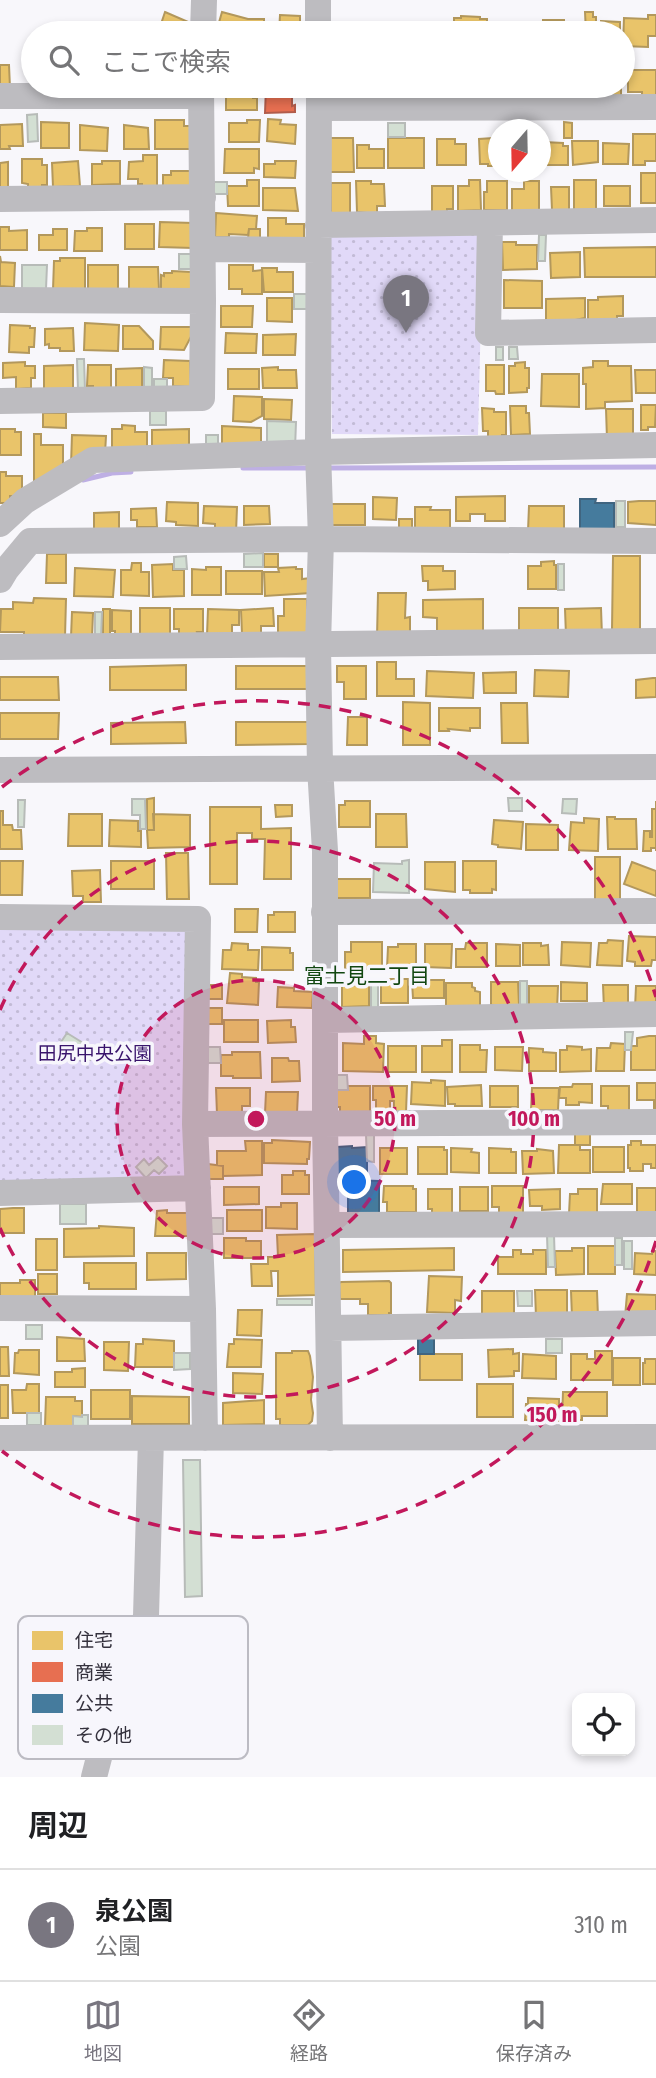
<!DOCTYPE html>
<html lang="ja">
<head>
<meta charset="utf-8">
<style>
  :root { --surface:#fff; --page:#f2f2f2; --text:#202124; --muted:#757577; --line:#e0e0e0; --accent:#797680 }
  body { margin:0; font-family:"Fira Sans Condensed","Noto Sans JP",sans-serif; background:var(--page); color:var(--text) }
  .controls { position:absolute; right:21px; bottom:21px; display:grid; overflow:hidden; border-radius:14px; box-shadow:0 4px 10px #0003 }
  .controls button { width:63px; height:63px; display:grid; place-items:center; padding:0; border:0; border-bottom:2px solid var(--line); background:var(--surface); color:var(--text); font:35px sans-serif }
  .compass { position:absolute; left:488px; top:119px; width:63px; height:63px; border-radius:50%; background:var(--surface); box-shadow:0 4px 10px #0003; rotate:200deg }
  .you { position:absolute; left:355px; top:1183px; width:24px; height:24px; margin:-18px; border:5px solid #fff; border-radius:50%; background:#1a73e8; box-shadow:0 0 0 10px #1a73e833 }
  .badge { display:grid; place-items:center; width:46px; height:46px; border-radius:50%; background:var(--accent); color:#fff; font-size:23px; font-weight:700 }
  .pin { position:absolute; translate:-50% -58px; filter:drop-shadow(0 2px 4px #0008) }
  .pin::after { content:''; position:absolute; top:37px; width:24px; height:21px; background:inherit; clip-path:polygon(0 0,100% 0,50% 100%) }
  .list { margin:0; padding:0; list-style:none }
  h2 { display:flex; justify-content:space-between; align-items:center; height:91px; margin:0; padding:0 28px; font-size:30px }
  h2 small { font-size:23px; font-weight:400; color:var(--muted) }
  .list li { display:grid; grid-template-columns:46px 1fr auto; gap:21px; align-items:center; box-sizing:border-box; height:112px; padding:0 28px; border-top:2px solid var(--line) }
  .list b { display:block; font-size:26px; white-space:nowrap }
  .list p { margin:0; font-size:23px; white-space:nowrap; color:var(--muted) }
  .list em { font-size:23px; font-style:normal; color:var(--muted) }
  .icon { flex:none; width:38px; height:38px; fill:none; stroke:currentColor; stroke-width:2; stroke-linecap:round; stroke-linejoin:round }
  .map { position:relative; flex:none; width:656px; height:1777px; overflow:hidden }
  .search { position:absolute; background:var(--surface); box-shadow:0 4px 10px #0003; left:21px; right:21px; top:21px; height:77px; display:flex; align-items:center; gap:18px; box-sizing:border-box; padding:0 24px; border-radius:38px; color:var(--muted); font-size:26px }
  .sheet { height:203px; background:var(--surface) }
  nav { display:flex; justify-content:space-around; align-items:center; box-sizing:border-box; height:98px; border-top:2px solid var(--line); background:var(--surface); font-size:19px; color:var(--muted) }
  nav a { display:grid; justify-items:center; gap:4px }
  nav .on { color:var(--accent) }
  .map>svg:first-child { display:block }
</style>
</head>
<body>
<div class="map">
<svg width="656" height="1777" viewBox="0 0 656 1777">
  <defs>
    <pattern id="park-dots" width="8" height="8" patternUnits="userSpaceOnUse" patternTransform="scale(1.75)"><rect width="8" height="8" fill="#e1d9f8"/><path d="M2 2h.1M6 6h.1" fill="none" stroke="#c2bbd6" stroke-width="1.8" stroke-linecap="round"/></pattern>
  </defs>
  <rect width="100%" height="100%" fill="#f8f7fb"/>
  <path fill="url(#park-dots)" d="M483 231 478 435 332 434 329 233Z
    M0 924 189 926 190 1180 0 1181Z"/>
  <path fill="#e9c46a" stroke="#b3985c" stroke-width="2" d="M165 12 193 24 190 33H158Z
    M222 12 248 19H264V33H216Z
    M585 12H593V17H596V33H586Z
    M280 15 300 16V23L307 24 306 33H279Z
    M648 15H656V36H648V47L623 46 624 18 648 19Z
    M461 16 480 17V19H487V33H461L462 30H454V18H461Z
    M543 20H564V29L579 30V33H543Z
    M601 21 620 22V33H601Z
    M96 22H124V33H96Z
    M60 23 84 24V33H59Z
    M361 25H377V33H361Z
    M155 26V33H128V27Z
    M540 26V33H493L492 27Z
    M410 28H433V33H411Z
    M0 65H9L10 88H0Z
    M628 70H656V97H642V92H628Z
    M235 86 253 87V98H257V110H226V92H234Z
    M327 86H352V99L329 100Z
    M387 86H406V90H400V93H387Z
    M410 86H435V92L410 91Z
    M458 86H483V101H463L462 91H458Z
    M496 86H520V93H496Z
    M542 86H571V91H567V101H542Z
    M587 86H621V100H587Z
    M268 119 281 120 280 124 296 125 295 144 267 141Z
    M155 120H184V126H193V149H155Z
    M247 120H260L259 142H229V123H247Z
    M41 122 69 123V148H41Z
    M564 122 572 123V138H564Z
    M22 124 23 146H9L10 149H0V125Z
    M80 125 108 128 107 151 80 150Z
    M124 125 148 128 149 149H124Z
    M633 134H656V161H645V165H633Z
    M328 138H353L354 172H328Z
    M388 138H424V168H388Z
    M493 138V141H498V166H488V164H480L479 139Z
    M437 139H455V144H466V165H437Z
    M572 141H598V162L573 165Z
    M543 142 563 143V146H568V165H543Z
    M603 143 629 144 628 164H603Z
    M357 145H369V149H384V168H357Z
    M225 149H259V169L254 168V173H224Z
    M143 155H157V188H142V184H138V179H128L129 162 143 161Z
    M22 159H42V165H47V185H42V187H28V184L22 183Z
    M78 161 80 186 53 187 52 163Z
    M102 161H120V184L92 185V164H102Z
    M275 161H296L295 178 264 177V164H275Z
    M8 162V187H0V163Z
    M171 171H190V190L163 188V175H171Z
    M641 173H656V203H641Z
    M247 180H259V206H228L227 186H247Z
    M469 180H480L481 210 458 211V186H469Z
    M574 180H596V210H574Z
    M356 181H371V184H384L385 206H377V214L357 212Z
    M487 181H507V210H484V192H487Z
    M524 181H539V211H512V189H524Z
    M331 183H350V214H331Z
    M432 186H453V209H447V213L432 214Z
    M604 186H630V206H604Z
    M551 187H569V210H552Z
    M263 188H295L298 211 263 210Z
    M216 213 257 216 256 229H249L248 235 229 234V237H215Z
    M268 218H286V224H304V240L268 239Z
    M160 222 193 223V248L159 247Z
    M125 224H154V249H125Z
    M0 227H9V231L27 230V250H0Z
    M87 228H102V251H74L75 231H87Z
    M53 229H67V250H39V235H53Z
    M249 229H260V239H248Z
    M502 242H516V245H537V269L503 270Z
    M656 247V277H585L584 248Z
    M580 252V277L551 278 550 253Z
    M0 256 1 262 15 263 14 287 0 286Z
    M60 258H85V289L53 290 54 261H60Z
    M88 265H118V289H88Z
    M229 265H253V271L262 270V294H242V289H229Z
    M129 267H158L159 290H129Z
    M262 268H277V272H293V292H264Z
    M172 271 191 272V290H161V275L164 276V273H172Z
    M504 280 542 281V308H504Z
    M623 296V316H617V326H588V300H598V297Z
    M267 298H292V322L267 321Z
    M585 298V318L546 326V299Z
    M221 306H253L252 327H221Z
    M85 323 119 325 118 351 84 350Z
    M10 325 30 326V328H35L34 347H29V353L9 352Z
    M123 326H139L153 341V349H123Z
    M161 327H194L195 329 184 350 160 349Z
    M73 328 74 351H60V348H49V344L45 345V329Z
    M226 333 257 334 256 353H225Z
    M296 334 295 355H263V335Z
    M164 360 190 361 191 387 173 386V378H163Z
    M593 361H608V366H631L632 401 605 402V408L586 409V384H583V368L593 367Z
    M25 362V366H35V378H31V388L16 389V377L3 378V363Z
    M525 362V368H529V388H527V392L509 393V366H515V363Z
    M73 365V390H44V366Z
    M88 365H111V391H93V386H87Z
    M486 365H504V394H496L495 391H486Z
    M278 367V370H296L297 388H263L262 368Z
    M142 368V387L116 391V369Z
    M228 369H259V389H228Z
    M635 370H656V393H636Z
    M542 374H579V407L541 406Z
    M234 396 262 397V416L251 422 233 421Z
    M264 399 292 400 291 420 264 419Z
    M641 405H656L655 427H648V430H641Z
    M510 406H526V413H529L530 434 511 435Z
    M482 408 494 409V412H506V435H502V440H488V431H483Z
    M606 409H633V439H607Z
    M43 413H66V428L43 427Z
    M122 425 135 426V432H147V451L112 454V429H122Z
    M222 426 261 428V451L222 448Z
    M0 429H15V432H21V455H0Z
    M189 429V449L152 450V430Z
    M34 434H41V445H63V472L34 484Z
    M72 435 106 436 105 454 71 465Z
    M0 472H6V476H22V496H10V503H0Z
    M505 496V521H485V514H470V521H456V497Z
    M373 497 397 498 396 520 373 519Z
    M639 501H656V525L628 523V502Z
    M167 502 198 503V526L176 525V522L166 521Z
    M330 504H365V525H330Z
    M204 506 237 507 236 533 215 528V524L203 523Z
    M244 506H269L270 524 244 525Z
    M529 506H564V531H528Z
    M415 507H431L430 510H450V531H415Z
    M156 508 157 527H137V520H131V509Z
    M119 512V530H94V513Z
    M399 519H412V532H399Z
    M47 554H66V583H46Z
    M264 554H278V567H264Z
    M613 556H640V634L612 630Z
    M554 561V565H556V589H528V566H541V562Z
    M132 563H141V572H149V596L121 595V570H131Z
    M173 564V570H184V596L153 597 152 565Z
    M422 566H443V571H455V589L428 590V581H423Z
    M206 567H221V595H192V569L206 570Z
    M296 567V569H302V579L310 578 311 593 265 596 264 572H279L278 568Z
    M75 568 115 570 113 597 74 596Z
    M226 571H262V594H226Z
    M378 593H406L405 618 410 617V637H377Z
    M34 598 66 599 65 637 24 636V632H0L1 609H13V602L33 603Z
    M284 599H307V635L278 638V616H284Z
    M483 599V634H437V618L423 617V600Z
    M140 608H170V638H140Z
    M273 608 274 626H261V633L242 634 241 610Z
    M519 608H558V636H519Z
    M601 608 602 636H566L565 609Z
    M103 609H110V636H103Z
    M174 609H203V632H197L198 635H179V629H174Z
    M208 609 239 610V625H232V636L207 635Z
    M112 610 131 611V637H115V631H112Z
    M72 612 93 613 92 638 71 637Z
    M377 662H396V679H414V696H377Z
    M186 665V690H110V667Z
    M236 666H310V689H236Z
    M337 666H366V699H344V682H337Z
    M535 670 569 671 568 697 534 696Z
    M427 671 474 673 473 698 426 696Z
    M516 672V693H484L483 673Z
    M0 677H58L59 700H0Z
    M653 678H656V697L636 698V680Z
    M403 702 430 703V745H403Z
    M501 703H527L528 743H502Z
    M439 708H480V728H470V731L448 729 449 731H439Z
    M0 713H59L58 739H0Z
    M348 717H367V745H347Z
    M185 722 186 743 111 744V723Z
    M236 722H309V744L236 745Z
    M154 798V830H147V799Z
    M345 801H370V827H339V805H345Z
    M656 801V851V848H651V851H643L644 831H650V837H652V809H656Z
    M275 805H292V816L276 817Z
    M210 807H261V829L291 828V879H264L265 839H252V833H237V884H210Z
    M0 811H3V825H12L13 830H21L22 849H0Z
    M69 814H102V846H68Z
    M153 814 190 815V847L148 848 147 830H154Z
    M376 814H406L407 847H376Z
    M607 817H615V819H636L637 849H608Z
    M584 818 599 819 598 851 569 850 571 822 584 823Z
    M110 820 138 821V831H141V847L109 846Z
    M494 820 523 822 521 849 498 847V845L492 844Z
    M526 824 558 825V850H526Z
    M166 853H188L189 899H167Z
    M595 857H620V900H595Z
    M0 861H23L22 895H0Z
    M111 861H154V889H111Z
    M463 861H496V890L492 889V893H470V890H463Z
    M425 862H455V892L425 889Z
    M632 862 656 871V896L624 884Z
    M100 870 101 902H83V896H73L72 871Z
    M335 879H370V898H335Z
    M235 909H258L257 932H235Z
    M274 912H295V932H268V915H274Z
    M629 936 656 937V960H652L651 966H635V962L627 961Z
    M608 940 623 941 622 966 597 965 599 943H607Z
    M351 942H382V969H345V952H351Z
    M562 942 591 943 590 967 561 965Z
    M232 943 248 944V950H259L258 970 222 969 223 950H231Z
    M466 943H487V967H456V949H465Z
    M523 943H541V946L548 945 549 965H523Z
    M398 944H416V968H387L388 947H398Z
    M425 944H452L451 968 425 967Z
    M496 944 520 945V966H496Z
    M262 947 290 948V953H293V970H262Z
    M230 973 242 974V977L256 978V982H259L258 1005 227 1003Z
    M429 977V980H444V998H413L412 982H420L419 978Z
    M381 979H408V1003H381Z
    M491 982H518L519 1005H491Z
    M561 982 587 983V1001H561Z
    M361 983H369V1006L342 1007V986L361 985Z
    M446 983H472V987L475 988V991L480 992V1006L446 1008Z
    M207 985H222V999H207Z
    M603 985H628V1008L604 1009Z
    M529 986H558L557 1009H529Z
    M636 986H656V1008H635Z
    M278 987 294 988V991L313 992 312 1008 277 1007Z
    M207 1008H222V1024H207Z
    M224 1020H258V1042H224Z
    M291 1020V1027H295L296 1042 268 1043 267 1021Z
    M364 1036H376V1043L384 1044 383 1072 343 1071V1043L364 1044Z
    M649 1036H656V1070H631V1046H637V1038Z
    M442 1040H452V1072H422V1046H442Z
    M611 1043 625 1044 624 1071H596L597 1048H610Z
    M460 1045H480V1050H487L486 1072H460Z
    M388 1046H416V1072H388Z
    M567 1046 582 1047V1050L591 1049V1071L560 1072V1050H567Z
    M495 1047H523L522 1071 495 1070Z
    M529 1048 543 1049V1052L556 1053V1071H529Z
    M232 1052H260L261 1078H233V1076H221V1055H232Z
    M272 1058H288L289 1061H299L300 1081 272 1082Z
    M431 1080 445 1081V1106L411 1104 412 1082 431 1083Z
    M637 1083H656V1108H654V1100H637Z
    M573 1084H592V1103L579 1102V1105H566V1098H559L560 1087H572Z
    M481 1085 482 1106H455V1104H448L447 1087Z
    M347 1086H370V1113H340V1107H336V1090H348Z
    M373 1086H407L406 1112H394V1101H390V1112H376V1100H373Z
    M490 1086H518V1107H490Z
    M601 1086H629V1111H608V1106H601Z
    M216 1088H250V1106H242V1114H217Z
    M532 1088H559L558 1110H531Z
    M266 1092H298L297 1113H265Z
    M575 1132H590V1145H575Z
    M272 1140 310 1142 309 1159H307V1164L264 1163V1143H272Z
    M245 1141H262V1175L223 1176V1166H217V1151H246Z
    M631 1141H641V1145H656V1168H651V1164H643V1171H630V1168H628V1145H631Z
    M559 1145H580V1150H590V1173H558Z
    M418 1147H444V1150H447V1174H418Z
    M593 1147H624V1172H593Z
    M380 1148H407V1174H380Z
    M451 1148 472 1149 471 1152 479 1153V1173L451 1172Z
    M489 1148 511 1149V1152H516V1173H489Z
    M537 1149 553 1151 554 1173 523 1174 522 1151H537Z
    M208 1164 223 1166V1179H209Z
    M293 1171H305V1175H309V1194H282V1175H293Z
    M603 1184H632V1204H601Z
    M384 1186H413V1189H416V1212H387V1202H383Z
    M492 1186H523V1213H499V1207H492Z
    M224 1187H259V1204L224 1205Z
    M460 1187H488V1211H460Z
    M637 1188H656V1213H637Z
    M428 1189H452V1215H432V1209H428Z
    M560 1189V1209L542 1210V1206H530L529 1190Z
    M578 1189H597V1214H569L570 1194H578Z
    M281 1203H297V1229L266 1228V1207H281Z
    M13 1208H24V1233H0V1209Z
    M167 1210V1213H188V1236H155L157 1211Z
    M227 1210H262V1231H227Z
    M99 1226 134 1228V1256L64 1257V1229L99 1228Z
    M315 1234 316 1295 278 1296V1271H271L272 1286H252L251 1264H268V1257H278L277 1235Z
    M224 1238H246V1241H261V1258H224Z
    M36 1239H57V1270H36Z
    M588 1246H615V1274H588Z
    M454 1248V1270L343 1272V1250Z
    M572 1248H584V1274L556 1275 555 1251H572Z
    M513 1250H521V1254H533V1250H546V1274H498V1257H513Z
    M652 1251H656V1275L634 1274 635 1253 652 1254Z
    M147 1253H186V1279L147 1280Z
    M84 1263H136V1289H89V1283H84Z
    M38 1274H57V1294H38Z
    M429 1276 462 1277 461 1301 455 1300V1313L427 1312Z
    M20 1280H35V1302L0 1303V1283H20Z
    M389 1281 391 1283V1313H389V1315H368V1304H360V1299H340L339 1283 341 1282Z
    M535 1290H567V1317H536Z
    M482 1291H514V1317H482Z
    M571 1291H597L598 1317H572Z
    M627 1294 656 1295V1317H625Z
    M238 1310H262L261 1336 237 1335Z
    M57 1337 84 1339 85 1361H57Z
    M143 1339 174 1341V1367H135L136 1344H143Z
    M234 1339 262 1340 261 1367H227L229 1344H234Z
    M104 1342H129L128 1371 104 1370Z
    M0 1347H8L9 1376H0Z
    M513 1349V1354L519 1353V1371H514V1376L489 1377 488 1350Z
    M19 1350H39V1375L14 1373 15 1353H18Z
    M292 1351H308L310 1356 313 1377 311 1400 313 1413 312 1421 308 1425H280V1419H276V1353H292Z
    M595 1351H612V1380H571V1354H587V1359H595Z
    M420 1354H462V1380H420Z
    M523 1354 556 1356V1379L522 1378Z
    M613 1358H640V1385H613Z
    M645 1359H656V1384H643V1363H645Z
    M85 1368V1387H55V1372H72V1369Z
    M233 1373 263 1374 262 1394 233 1393Z
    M27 1384H39V1413H13L12 1390H26Z
    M477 1384H513V1417H477Z
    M0 1385H8V1418H0Z
    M91 1390H130V1419H91Z
    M563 1392H607V1416H582V1420H562Z
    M132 1396 189 1397V1424H132Z
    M46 1397H75V1401H82V1417L73 1416V1426H45Z
    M528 1398 559 1399V1421L525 1420 526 1404H528Z
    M264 1400V1424L223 1425V1403Z"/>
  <path fill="#e76f51" stroke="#b15c4b" stroke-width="2" d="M266 87H284V90H292V106L295 105V112L265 113Z"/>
  <path fill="#457b9d" stroke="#406580" stroke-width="2" d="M580 499H596L595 503H614V531L580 529Z
    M352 1146V1148L367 1147V1173H337V1147Z
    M348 1180 379 1181V1216H348Z
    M434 1338V1354H418V1339Z"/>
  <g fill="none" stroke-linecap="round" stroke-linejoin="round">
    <path stroke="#beafe4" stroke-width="5" d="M243 468H310
      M327 468 656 467
      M83 480 112 473 131 472"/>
  </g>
  <path fill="#d3dfd3" stroke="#b7bbb8" stroke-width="2" d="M37 114 38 141 28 142 27 115Z
    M388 123H405V137H388Z
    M214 182H227V194H214Z
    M539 235H546L545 261H538Z
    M179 254H194V269H179Z
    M22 265H47L46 289 22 290Z
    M294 294H309V309H294Z
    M496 347H503V360H496Z
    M509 347H517L518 359H509Z
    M77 359H84L85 390H78Z
    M144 367 152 368V391H144Z
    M154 379H167V391H154Z
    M150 411H166V425H150Z
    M267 421 296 422 295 449 267 448Z
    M206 435H218V447H206Z
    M616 501H625V527H616Z
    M263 553V567H244V554Z
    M186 556 187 569H174V557Z
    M558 564H564V590H558Z
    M95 612H102L101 638H95Z
    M508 798H522V811H509Z
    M132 799H145L146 829H140V815H132Z
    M563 799H577L576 814 562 813Z
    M18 800H25L24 827H18Z
    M409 860V893L373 892 374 863 402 864V861Z
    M371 981H378V1009L371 1010Z
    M520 981H527V1008L520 1009Z
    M625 1032H633L631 1050H625Z
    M67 1033 96 1051 90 1060 61 1042Z
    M208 1047H220L221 1063H208Z
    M336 1075H347L348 1090H336Z
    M366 1135H374V1162L367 1161Z
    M158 1157 167 1166 159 1174 154 1170 146 1178 136 1167 144 1159 149 1165Z
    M60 1204H86V1224H60Z
    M209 1218H223V1234H209Z
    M547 1235H554L555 1267H548Z
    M615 1238H622V1265H615Z
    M624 1241H632V1269H624Z
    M517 1291H532V1306H518Z
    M277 1299H312V1305H277Z
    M26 1325H42V1339H26Z
    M546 1339H562V1353H546Z
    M174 1353H190V1369L174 1370Z
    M27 1413H41V1425H27Z
    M82 1415H88V1426H73V1416L82 1417Z
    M183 1460H200L202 1596 185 1597Z"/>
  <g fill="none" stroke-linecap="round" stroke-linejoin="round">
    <path stroke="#bdbcc0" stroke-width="26" d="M318 0V33
      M203 33 204 0
      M319 86 318 452 321 539 318 645 320 767 325 851V1123L330 1438
      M0 96H200
      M319 108 656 107
      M0 199 203 197
      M490 223 488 333 656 330
      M318 225 656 220
      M203 249 318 250
      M0 300 203 301
      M0 401 202 398 203 301 201 86
      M0 524 25 501 93 460 318 452 656 445
      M0 580 6 570 30 541 321 539 656 541
      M0 647 656 641
      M0 770 656 767
      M324 912 656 911
      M0 917 198 919 195 1124 203 1309 205 1438
      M326 1020 656 1014
      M195 1124 656 1122
      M0 1193 198 1188
      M327 1225 656 1224
      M0 1308 203 1309
      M329 1328 656 1323
      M0 1438 656 1437
      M94 1777 115 1696 141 1636 146 1616 151 1438"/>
  </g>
  <circle cx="256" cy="1119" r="139" fill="#c2185b" fill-opacity=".12"/>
  <g fill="none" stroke="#c2185b" stroke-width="3.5" stroke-dasharray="12 9">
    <circle cx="256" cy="1119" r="139"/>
    <path d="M0 1010A278 278 0 1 1 0 1228"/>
    <path d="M656 1241A418 418 0 0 1 2 1451M2 787A418 418 0 0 1 656 997"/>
  </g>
  <g text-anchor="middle" stroke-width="7" stroke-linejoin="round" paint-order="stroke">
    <g font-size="19" fill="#39146c" stroke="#f7f6fc">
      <text x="95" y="1060">田尻中央公園</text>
    </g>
    <g font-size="21" fill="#124711" stroke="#f7f6fc">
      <text x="367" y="983">富士見二丁目</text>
    </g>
  </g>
  <rect x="18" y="1616" width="230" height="143" rx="10" fill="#f7f6fc" stroke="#bcbbc3" stroke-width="2"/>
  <rect x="32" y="1631" width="31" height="19" fill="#e9c46a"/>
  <rect x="32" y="1662" width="31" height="20" fill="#e76f51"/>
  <rect x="32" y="1694" width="31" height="19" fill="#457b9d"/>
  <rect x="32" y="1725" width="31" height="20" fill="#d3dfd3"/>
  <g font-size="19" fill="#34313d">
    <text x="75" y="1647">住宅</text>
    <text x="75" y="1679">商業</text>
    <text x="75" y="1710">公共</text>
    <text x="75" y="1742">その他</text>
  </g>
  <circle cx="256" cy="1119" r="10" fill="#c2185b" stroke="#f7f6fc" stroke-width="3.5"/>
  <g font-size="21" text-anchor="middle" font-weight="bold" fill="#c2185b" stroke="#f7f6fc" stroke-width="7" stroke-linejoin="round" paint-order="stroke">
    <text x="395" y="1126">50 m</text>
    <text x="534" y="1126">100 m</text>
    <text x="552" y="1422">150 m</text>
  </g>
</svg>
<div class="controls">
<button><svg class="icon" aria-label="locate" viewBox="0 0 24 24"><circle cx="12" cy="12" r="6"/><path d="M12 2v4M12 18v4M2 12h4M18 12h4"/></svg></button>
</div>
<svg class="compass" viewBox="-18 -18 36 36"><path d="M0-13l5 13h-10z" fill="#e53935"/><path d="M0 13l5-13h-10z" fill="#757577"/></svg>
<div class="you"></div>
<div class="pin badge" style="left:406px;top:333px">1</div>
<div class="search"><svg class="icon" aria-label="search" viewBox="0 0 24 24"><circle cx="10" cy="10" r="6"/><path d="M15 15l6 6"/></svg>ここで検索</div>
</div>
<section class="sheet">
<h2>周辺<small></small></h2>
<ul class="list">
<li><span class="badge">1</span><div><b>泉公園</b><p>公園</p></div><em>310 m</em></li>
</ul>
</section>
<nav>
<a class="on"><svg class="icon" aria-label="map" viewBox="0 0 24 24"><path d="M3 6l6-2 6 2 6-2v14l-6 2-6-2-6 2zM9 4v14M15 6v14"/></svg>地図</a>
<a><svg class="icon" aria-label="directions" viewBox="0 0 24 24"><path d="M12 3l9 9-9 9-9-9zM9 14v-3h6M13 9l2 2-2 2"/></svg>経路</a>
<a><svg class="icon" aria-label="saved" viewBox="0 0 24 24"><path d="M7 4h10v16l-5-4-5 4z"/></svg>保存済み</a>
</nav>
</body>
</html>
